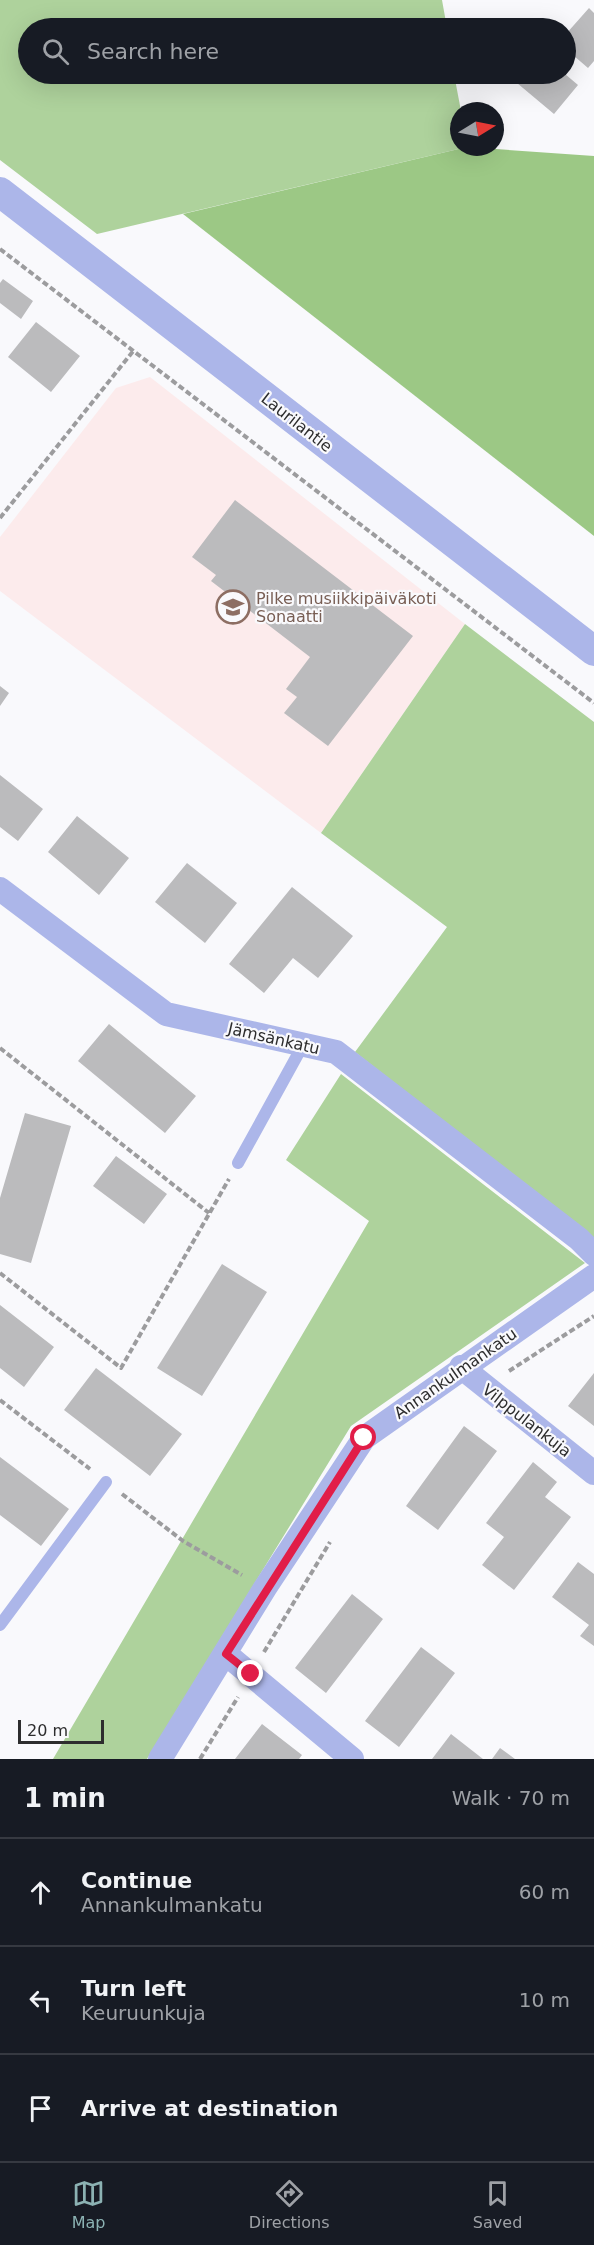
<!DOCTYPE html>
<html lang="en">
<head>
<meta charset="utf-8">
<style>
  :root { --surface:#171b24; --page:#242831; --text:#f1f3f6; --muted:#9ea1a6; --line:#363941; --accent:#8cb2b3 }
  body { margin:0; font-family:"DejaVu Sans",sans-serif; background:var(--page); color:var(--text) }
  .compass { position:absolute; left:450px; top:102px; width:54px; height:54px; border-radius:50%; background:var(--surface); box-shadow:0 6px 24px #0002; rotate:80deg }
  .scale { position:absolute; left:18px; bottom:15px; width:86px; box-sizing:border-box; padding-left:6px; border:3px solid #2d2d2e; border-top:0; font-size:16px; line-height:21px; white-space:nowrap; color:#2d2d2e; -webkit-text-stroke:4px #f9f9fc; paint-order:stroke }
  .stop { position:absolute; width:18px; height:18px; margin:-14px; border:4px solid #e11d48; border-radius:50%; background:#fff }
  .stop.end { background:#e11d48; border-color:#fff; box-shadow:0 2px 6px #0008 }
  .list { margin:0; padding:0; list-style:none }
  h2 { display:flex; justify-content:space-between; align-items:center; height:78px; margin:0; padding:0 24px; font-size:26px }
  h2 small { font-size:20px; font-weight:400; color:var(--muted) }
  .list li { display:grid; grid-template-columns:39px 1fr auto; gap:18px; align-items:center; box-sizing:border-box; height:108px; padding:0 24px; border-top:2px solid var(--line) }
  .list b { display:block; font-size:22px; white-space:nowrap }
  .list p { margin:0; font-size:20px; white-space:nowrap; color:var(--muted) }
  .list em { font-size:20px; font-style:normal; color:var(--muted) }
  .icon { flex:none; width:33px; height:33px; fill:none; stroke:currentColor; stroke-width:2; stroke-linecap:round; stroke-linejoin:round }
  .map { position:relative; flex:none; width:594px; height:1759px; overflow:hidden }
  .search { position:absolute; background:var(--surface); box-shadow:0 6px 24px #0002; left:18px; right:18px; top:18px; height:66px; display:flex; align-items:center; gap:15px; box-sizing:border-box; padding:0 21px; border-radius:33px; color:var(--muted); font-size:22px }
  .sheet { height:402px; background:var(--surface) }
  nav { display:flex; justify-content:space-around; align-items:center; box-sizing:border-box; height:84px; border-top:2px solid var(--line); background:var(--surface); font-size:16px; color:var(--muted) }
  nav a { display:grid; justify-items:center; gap:3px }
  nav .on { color:var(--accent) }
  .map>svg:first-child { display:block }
</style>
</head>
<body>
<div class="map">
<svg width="594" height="1759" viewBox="0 0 594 1759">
  <rect width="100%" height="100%" fill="#f9f9fc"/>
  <path fill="#fcebec" d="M150 377 465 624 321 833 0 591V537L116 388Z"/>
  <path fill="#aed29c" d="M0 0H442L447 28H28V74H454L461 111 459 147H467L97 234 0 160Z
    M465 624 594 722V1240L355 1052 447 927 321 833Z
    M341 1074 585 1263 351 1426 147 1759H53L369 1221 286 1160Z"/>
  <path fill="#9cc885" d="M467 147 594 156V536L183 214Z"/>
  <path fill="#bbbbbd" d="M589 8 594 13V61L588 68 566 49V34Z
    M516 74H565L578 85 554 114 517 83 521 78Z
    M3 279 33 301 21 319 0 303V283Z
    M36 322 80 356 51 392 8 357Z
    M235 500 413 636 328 746 284 713 297 697 286 689 310 657 211 581 216 575 192 557Z
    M0 686 9 693 0 706Z
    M0 775 43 809 18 841 0 827Z
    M77 816 129 858 99 895 48 852Z
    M187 863 237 903 205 943 155 902Z
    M292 887 353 936 318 978 293 958 264 993 229 964Z
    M109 1024 196 1096 165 1133 78 1061Z
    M25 1113 71 1126 31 1263 0 1254V1198Z
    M116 1156 167 1194 144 1224 93 1186Z
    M222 1264 267 1292 202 1396 157 1368Z
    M0 1305 54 1347 24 1387 0 1368Z
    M96 1368 182 1434 150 1476 64 1410Z
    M594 1373V1426L568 1406Z
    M464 1426 497 1451 438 1530 406 1506Z
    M0 1457 69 1509 41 1546 0 1515Z
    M533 1462 557 1482 545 1497 571 1517 514 1590 482 1565 504 1537 486 1523Z
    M578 1562 594 1574V1646L580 1636 589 1625 552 1597Z
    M352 1594 383 1619 326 1693 295 1668Z
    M421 1647 455 1673 399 1747 365 1721Z
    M262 1724 302 1755 299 1759H235Z
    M451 1734 483 1759H432Z
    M500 1748 515 1759H492Z"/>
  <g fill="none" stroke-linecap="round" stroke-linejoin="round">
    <path stroke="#9c9c9e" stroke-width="4" stroke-dasharray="6 3" stroke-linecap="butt" d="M0 249 594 703
      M0 518 134 350
      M0 1048 209 1213
      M0 1273 121 1368 229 1179
      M509 1371 594 1316
      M0 1400 90 1469
      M122 1494 183 1541 242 1575
      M264 1652 330 1542
      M200 1759 238 1697"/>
    <path stroke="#acb6e9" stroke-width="12" d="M238 1163 303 1045
      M0 1625 106 1482"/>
    <path stroke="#acb6e9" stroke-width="24" d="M0 889 166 1014 336 1052 579 1239 594 1254
      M461 1367 594 1473
      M226 1654 352 1759
      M160 1759 265 1588 364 1438 594 1276"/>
    <path stroke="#acb6e9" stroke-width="30" d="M0 192 594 651"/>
  </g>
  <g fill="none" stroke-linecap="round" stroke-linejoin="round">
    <path stroke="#e11d48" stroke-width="8" d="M251 1674 226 1654 364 1438"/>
  </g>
  <defs>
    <g id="school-ring" transform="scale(1.725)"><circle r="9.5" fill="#f9f9fc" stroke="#8d6e63" stroke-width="1.5"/><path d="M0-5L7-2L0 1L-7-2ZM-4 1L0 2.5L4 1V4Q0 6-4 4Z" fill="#8d6e63"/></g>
  </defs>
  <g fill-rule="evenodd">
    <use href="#school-ring" x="233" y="607"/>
  </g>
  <g text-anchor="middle" stroke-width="4.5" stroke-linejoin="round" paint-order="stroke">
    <g font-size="16" fill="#2d2d2e" stroke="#f9f9fc">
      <text transform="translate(297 422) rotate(38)" y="6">Laurilantie</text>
      <text transform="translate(274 1038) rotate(13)" y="6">Jämsänkatu</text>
      <text transform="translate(455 1373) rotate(-35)" y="6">Annankulmankatu</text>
      <text transform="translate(527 1420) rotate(38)" y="6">Vilppulankuja</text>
    </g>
    <g font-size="16" fill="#785e54" stroke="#f9f9fc" text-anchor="start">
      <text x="256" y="604">Pilke musiikkipäiväkoti<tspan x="256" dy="18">Sonaatti</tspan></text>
    </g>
  </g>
</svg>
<svg class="compass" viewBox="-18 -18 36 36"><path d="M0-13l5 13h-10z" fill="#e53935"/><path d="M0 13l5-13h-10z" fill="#9ea1a6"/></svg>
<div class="scale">20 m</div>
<div class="stop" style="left:364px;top:1438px"></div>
<div class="stop end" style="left:251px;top:1674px"></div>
<div class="search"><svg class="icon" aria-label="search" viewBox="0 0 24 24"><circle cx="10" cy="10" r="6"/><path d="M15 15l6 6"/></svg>Search here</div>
</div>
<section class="sheet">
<h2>1 min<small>Walk · 70 m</small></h2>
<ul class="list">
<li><svg class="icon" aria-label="ahead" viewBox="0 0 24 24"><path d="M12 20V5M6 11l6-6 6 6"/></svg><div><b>Continue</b><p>Annankulmankatu</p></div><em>60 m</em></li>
<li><svg class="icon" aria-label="left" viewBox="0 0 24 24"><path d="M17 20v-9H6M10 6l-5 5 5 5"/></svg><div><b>Turn left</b><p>Keuruunkuja</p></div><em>10 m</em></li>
<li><svg class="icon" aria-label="arrive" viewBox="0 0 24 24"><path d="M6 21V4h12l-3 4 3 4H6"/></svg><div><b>Arrive at destination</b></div></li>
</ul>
</section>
<nav>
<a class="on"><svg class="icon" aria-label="map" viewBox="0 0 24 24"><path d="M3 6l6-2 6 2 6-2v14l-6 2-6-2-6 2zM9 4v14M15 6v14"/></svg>Map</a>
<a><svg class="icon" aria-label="directions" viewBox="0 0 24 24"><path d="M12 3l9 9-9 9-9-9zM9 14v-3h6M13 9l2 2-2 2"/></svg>Directions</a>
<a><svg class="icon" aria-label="saved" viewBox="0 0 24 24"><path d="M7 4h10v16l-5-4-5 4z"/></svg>Saved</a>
</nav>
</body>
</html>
